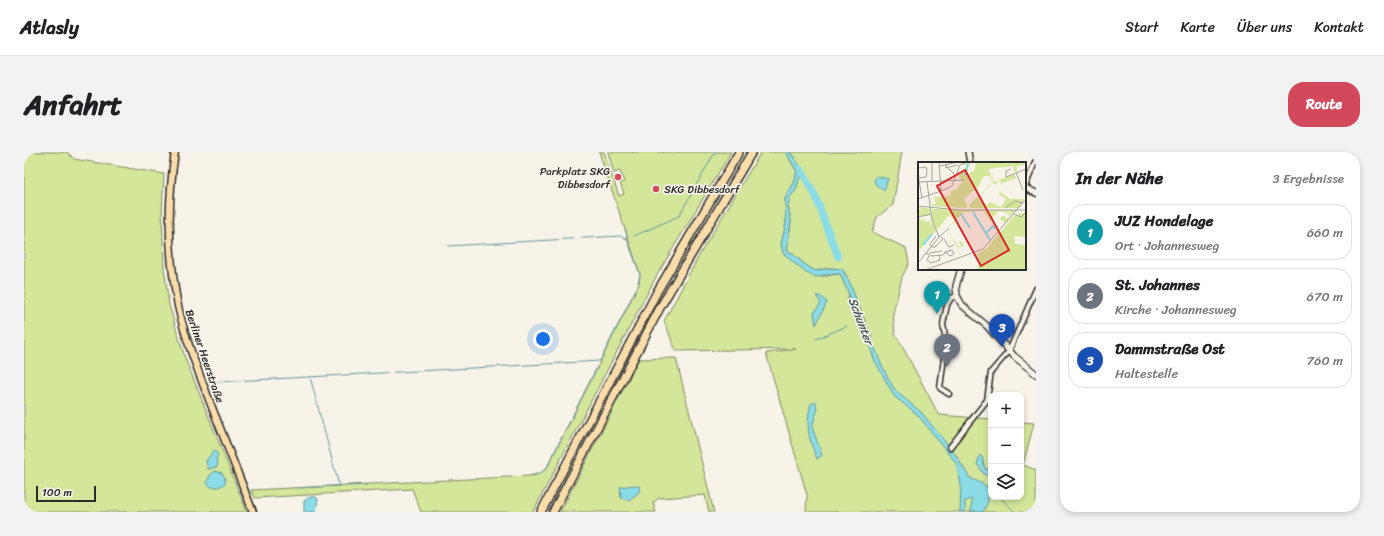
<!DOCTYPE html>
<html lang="de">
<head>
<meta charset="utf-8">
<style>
  :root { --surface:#fff; --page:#f2f2f2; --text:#202124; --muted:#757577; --line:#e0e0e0; --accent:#d1495b }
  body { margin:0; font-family:Sriracha,sans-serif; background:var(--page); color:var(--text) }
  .controls { position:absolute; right:12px; bottom:12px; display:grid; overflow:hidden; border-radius:8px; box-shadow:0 2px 6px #0003 }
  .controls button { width:36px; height:36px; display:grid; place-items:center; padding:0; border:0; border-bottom:1px solid var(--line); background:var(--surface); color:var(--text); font:20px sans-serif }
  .scale { position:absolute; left:12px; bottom:10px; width:60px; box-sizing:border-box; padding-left:4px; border:2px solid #2b2b2b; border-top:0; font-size:11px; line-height:14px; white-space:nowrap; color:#2b2b2b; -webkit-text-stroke:3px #f7f3e8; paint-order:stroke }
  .you { position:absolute; left:519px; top:187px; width:14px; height:14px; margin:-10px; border:3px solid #fff; border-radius:50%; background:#1a73e8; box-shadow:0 0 0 6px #1a73e833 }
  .badge { display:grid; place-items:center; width:26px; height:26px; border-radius:50%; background:var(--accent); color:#fff; font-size:13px; font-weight:700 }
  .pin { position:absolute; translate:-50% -33px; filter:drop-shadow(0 1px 2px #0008) }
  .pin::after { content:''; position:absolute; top:21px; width:14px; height:12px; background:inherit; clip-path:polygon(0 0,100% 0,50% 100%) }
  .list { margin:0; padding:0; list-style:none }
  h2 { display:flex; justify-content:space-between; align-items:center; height:52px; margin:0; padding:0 16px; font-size:17px }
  h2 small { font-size:13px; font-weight:400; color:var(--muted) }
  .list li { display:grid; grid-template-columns:26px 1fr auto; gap:12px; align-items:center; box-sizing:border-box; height:56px; margin:0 8px 8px; padding:0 8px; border:1px solid var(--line); border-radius:16px }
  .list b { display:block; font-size:15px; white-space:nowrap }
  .list p { margin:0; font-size:13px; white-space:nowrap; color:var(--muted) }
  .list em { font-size:13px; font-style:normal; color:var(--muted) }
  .icon { flex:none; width:22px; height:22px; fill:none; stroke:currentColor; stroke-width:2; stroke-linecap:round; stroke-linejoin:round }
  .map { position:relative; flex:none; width:1012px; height:360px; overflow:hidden; border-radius:16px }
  header { display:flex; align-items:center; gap:24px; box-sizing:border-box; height:56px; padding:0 20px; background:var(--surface); border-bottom:1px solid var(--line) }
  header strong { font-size:19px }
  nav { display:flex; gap:22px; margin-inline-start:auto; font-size:14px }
  .intro { display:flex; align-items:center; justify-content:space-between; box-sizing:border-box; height:96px; padding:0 24px }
  h1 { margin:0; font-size:28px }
  .button { padding:10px 18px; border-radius:16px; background:var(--accent); color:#fff; font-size:14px; font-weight:700 }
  main { display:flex; gap:24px; padding:0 24px }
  aside { flex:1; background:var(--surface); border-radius:16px; box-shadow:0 2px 6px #0003 }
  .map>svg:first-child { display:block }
</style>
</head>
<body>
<header>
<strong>Atlasly</strong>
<nav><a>Start</a><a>Karte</a><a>Über uns</a><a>Kontakt</a></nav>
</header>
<div class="intro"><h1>Anfahrt</h1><a class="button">Route</a></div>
<main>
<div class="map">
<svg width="1012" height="360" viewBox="0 0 1012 360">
  <rect width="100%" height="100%" fill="#f7f3e8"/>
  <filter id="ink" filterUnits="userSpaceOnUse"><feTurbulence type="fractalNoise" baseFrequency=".025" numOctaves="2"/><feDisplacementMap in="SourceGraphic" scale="8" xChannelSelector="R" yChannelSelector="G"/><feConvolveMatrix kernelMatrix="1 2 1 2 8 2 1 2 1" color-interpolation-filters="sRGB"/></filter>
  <g filter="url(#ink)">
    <path fill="#d3e69a" stroke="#7f8862" d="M0 0H43L50 7 140 22 138 59 140 116 145 153 161 206 223 360H0Z
      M575 0H580L595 44 600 42 596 31 600 30 596 19 590 21 584 0H707L633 123 509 360H397L388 337 231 346 227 338 505 324 517 321 524 314 615 132 616 122Z
      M737 0H762L773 20 770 31 761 47 762 71 757 93C767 109 777 122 798 124 802 125 809 122 816 122L825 142 823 148 829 161 835 167 844 187 848 186 822 123 818 117 805 116 792 119C780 114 774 105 763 98L767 69 764 55 766 45 772 37 778 17 766 0H878L869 53 853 65 848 80 882 96 885 111 878 125 869 161 871 181 915 263 967 267V345H997V270L1010 271 999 313 1012 318V360H782L783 343 742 201 772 197 652 199 640 169 676 102Z
      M652 206 690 360H685L681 343 635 346 629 351 632 360H536L615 207Z"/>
    <path fill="#8cdce7" stroke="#65959c" d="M762 0H766L778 17 772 38 766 45 764 55 767 69 763 98C774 105 780 114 792 119L805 116 818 117 825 129 857 212 869 235 875 242 897 260 931 302 946 326 959 332 964 336V350L959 360H952L950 358 947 360 948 347 941 349V360H936L937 333 932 311 894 263 870 244 851 209 835 167 825 156V142L816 122H807L792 125 782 121 759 101 757 93 762 71 761 47 770 31 773 20Z
      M853 24 864 27 860 38 852 33 850 29Z
      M792 144H796L803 150 792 173 790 161 797 151Z
      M792 250 793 259 788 275 798 303 793 307C785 288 781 272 787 252Z
      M190 298 194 303 192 308 194 312 193 315 184 317 182 309Z
      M956 303 958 305 961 317H964L967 312 964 324 960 322 953 312Z
      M191 319 198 321 201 326V332L194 335H187L183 331C184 325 187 322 191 319Z
      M610 333 616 335 615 340 605 348 597 346 596 335Z
      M286 345H292L294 347 292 360H280V349Z"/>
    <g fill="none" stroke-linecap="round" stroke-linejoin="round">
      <path stroke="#65959c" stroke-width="1" d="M602 78 603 87 616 122 614 131
        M610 84 655 64 691 0
        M424 94 596 84 604 87
        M792 187 823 174
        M193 230 576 209 612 137
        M508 324 515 322 522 317 573 215
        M321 334 343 333
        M962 334 967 336
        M274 336 315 334 286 225
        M976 345 991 360"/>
      <path stroke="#8cdce7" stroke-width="7" d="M776 17 791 43 814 105"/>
      <g stroke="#2b2b2b" stroke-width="7">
        <path id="minor" d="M1001 35 1012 8
          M925 242 916 236 922 191 919 172 923 153 927 146 933 144
          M926 295 963 248 967 220 985 199 1012 137"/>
      </g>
      <g stroke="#2b2b2b" stroke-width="8">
        <path id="tertiary" d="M944 0 946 11"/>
      </g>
      <g stroke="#2b2b2b" stroke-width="8">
        <path id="secondary" d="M1001 36 1012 41
          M937 117 932 134 933 144 938 153 963 174 990 204 1012 222"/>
      </g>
      <g stroke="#2b2b2b" stroke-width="9">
        <path id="primary" d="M151 0C143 52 144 103 154 154 162 190 176 224 189 258 202 292 216 326 229 360"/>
      </g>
      <g stroke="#2b2b2b" stroke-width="10">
        <path id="motorway" d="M517 360 634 138 715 0
          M529 360 637 154 728 0"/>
      </g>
      <use href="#minor" stroke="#f7f3e8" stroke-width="4"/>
      <use href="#tertiary" stroke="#f7f3e8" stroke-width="5"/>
      <use href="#secondary" stroke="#f7f3e8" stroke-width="5.5"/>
      <use href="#primary" stroke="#faddab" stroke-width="6"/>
      <use href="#motorway" stroke="#faddab" stroke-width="7"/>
    </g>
  </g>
  <g fill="#d1495b" stroke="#f7f3e8" stroke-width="1.5">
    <circle cx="594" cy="25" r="4"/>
    <circle cx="632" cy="37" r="4"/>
  </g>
  <g text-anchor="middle" stroke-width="3.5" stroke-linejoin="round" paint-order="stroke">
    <g font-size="11" fill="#2b2b2b" stroke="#f7f3e8" text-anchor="end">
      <text x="586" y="23">Parkplatz SKG<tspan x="586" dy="13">Dibbesdorf</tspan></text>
      <text x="640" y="41" text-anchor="start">SKG Dibbesdorf</text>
    </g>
    <g font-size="11" fill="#2b2b2b" stroke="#f7f3e8">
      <text transform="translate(181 204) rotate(71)" y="4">Berliner Heerstraße</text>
    </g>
    <g font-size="12" font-style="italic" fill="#43575a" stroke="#f7f3e8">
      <text transform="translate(837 169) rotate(69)" y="4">Schunter</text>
    </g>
  </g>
  <g transform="translate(894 10)">
    <rect width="108" height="108" fill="#f7f3e8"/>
    <path d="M53 0 50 6V12L56 9 58 0H108V2L99 4V9L96 10 95 4 70 7 76 20 96 12 98 16 82 22V30L92 37H107L100 46H52L51 43 75 20 72 14H66L60 25 46 37 50 44 48 46 14 44V42H18L16 35 32 34 33 29 39 27 44 20 40 13 49 4 43 2ZM83 18 81 32 88 37 83 45 72 40 68 44 60 35 75 21 79 23V19ZM3 45 13 47V53L2 55V58L13 55 6 57 7 60 14 59 10 66 14 61 18 68 0 90V49ZM14 47 45 48H98L95 52 89 49 94 54 84 66 87 61 82 57 85 53 90 57 92 54 87 50 80 49 73 58 80 71 66 49 46 50 29 68 40 84H43L41 80 43 79 46 84 40 85 42 95 39 85 29 68 37 58 31 53 19 68 14 58ZM108 50V75L96 74 97 82 108 83V108H59L61 99 59 92 69 86 96 54Z" fill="#d3e69a" fill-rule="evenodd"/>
    <path fill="none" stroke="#8cdce7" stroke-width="2" d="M47 13 50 1M55 50 72 78M43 52 52 66M68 71 75 64 77 67M5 83 14 72"/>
    <path fill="none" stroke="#a5a39c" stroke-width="1" d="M21 0 23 29 34 24 42 3 49 0M27 3 37 13M22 4 40 0M0 6 8 5 9 9 8 15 0 16M27 6 40 3M93 7 88 9V15L108 7M98 11 105 28M0 13 4 36M14 19V0M0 20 46 18M0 37 23 29M0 44 41 48H108M87 46 97 39 105 41M96 52 103 55 108 50M0 55 13 52M21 75 31 66M26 77 31 85 36 83M14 85H17L25 77 23 75M14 85 12 82 18 74M8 91 13 94 25 93 26 92 27 90H28L34 88 36 92 32 94 27 90M11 91 24 89M11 94 9 98 13 101 22 98 21 93M0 101 21 75 14 58 9 20M7 108 65 87 108 37"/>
    <path fill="#d62828" fill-opacity="0.15" stroke="#d62828" stroke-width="2" d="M47 8 91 88 63 104 19 24Z"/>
    <rect width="108" height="108" fill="none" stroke="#2b2b2b" stroke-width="2"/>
  </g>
</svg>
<div class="controls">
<button>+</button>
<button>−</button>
<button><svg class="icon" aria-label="layers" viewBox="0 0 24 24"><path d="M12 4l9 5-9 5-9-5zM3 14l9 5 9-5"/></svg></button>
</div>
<div class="scale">100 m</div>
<div class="you"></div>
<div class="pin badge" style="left:913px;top:162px;background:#0f9aa8">1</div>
<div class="pin badge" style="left:923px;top:215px;background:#6b7280">2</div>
<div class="pin badge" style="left:978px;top:195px;background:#1a4fb4">3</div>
</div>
<aside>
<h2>In der Nähe<small>3 Ergebnisse</small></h2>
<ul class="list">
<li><span class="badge" style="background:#0f9aa8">1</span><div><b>JUZ Hondelage</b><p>Ort · Johannesweg</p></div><em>660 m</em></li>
<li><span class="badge" style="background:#6b7280">2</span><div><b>St. Johannes</b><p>Kirche · Johannesweg</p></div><em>670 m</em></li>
<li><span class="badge" style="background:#1a4fb4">3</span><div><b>Dammstraße Ost</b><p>Haltestelle</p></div><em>760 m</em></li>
</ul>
</aside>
</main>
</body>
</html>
